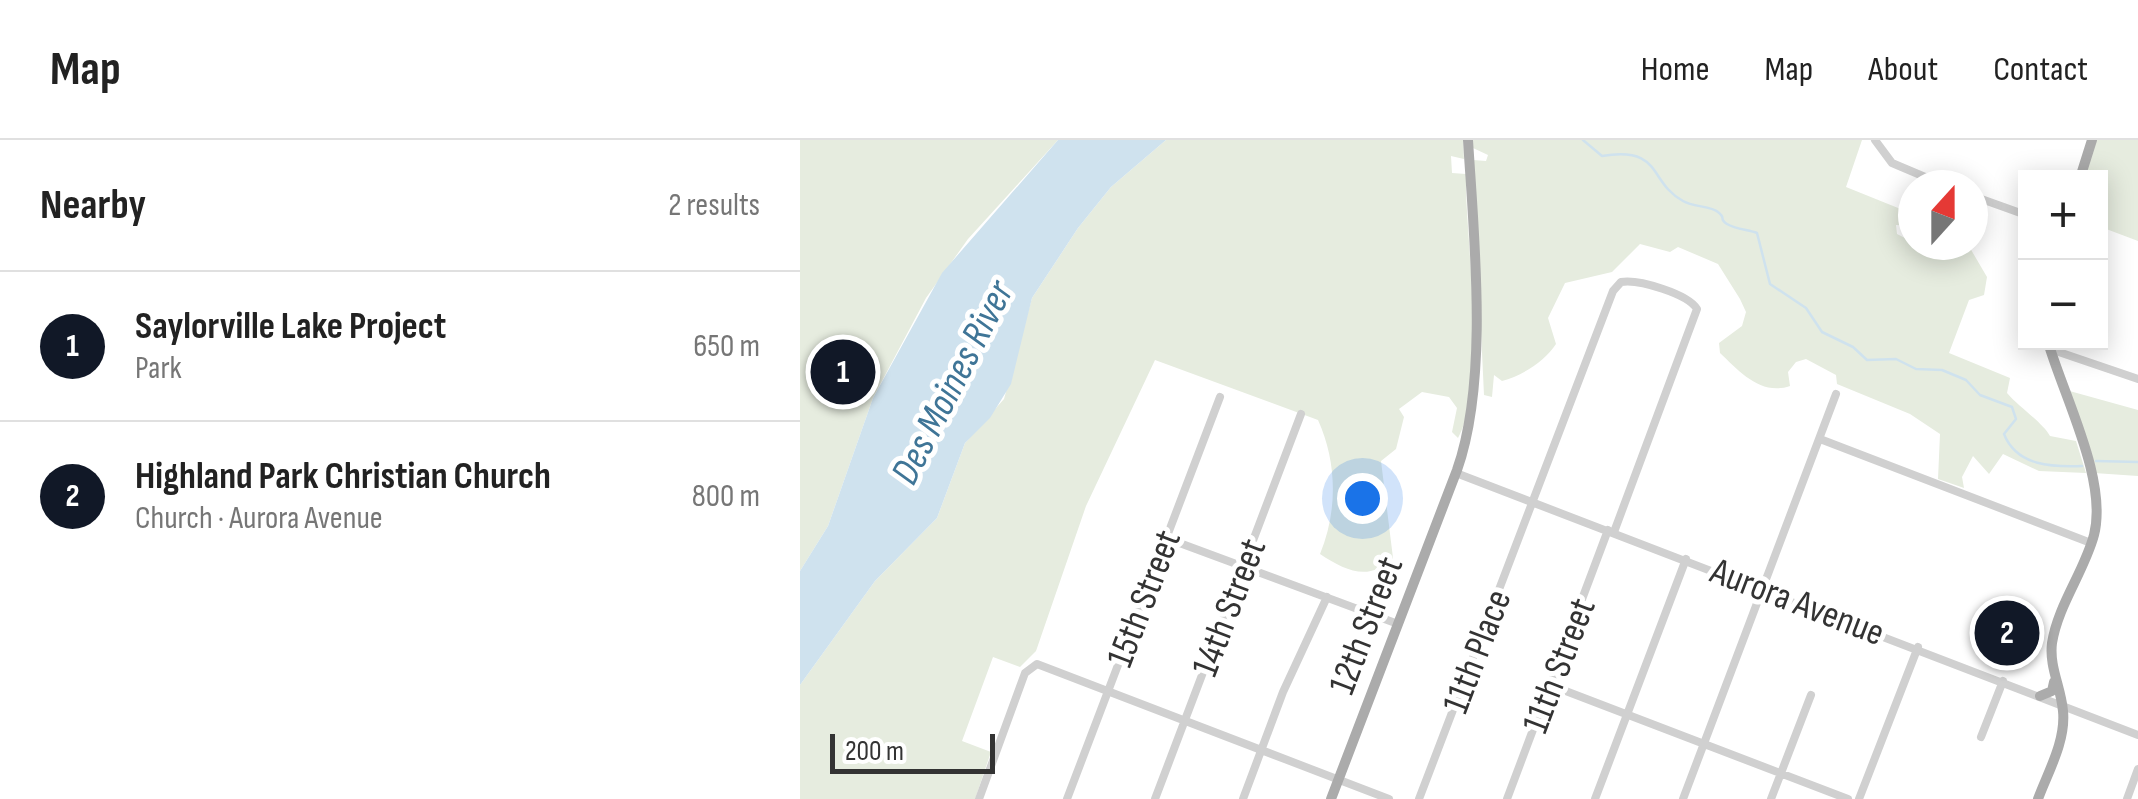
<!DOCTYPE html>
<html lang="en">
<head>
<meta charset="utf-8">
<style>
  :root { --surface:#fff; --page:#f6f6f6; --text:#222; --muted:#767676; --line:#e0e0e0; --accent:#111827 }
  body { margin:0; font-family:"Sofia Sans Condensed",sans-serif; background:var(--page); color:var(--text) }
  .controls { position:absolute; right:30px; top:30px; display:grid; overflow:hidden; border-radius:0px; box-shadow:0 5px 25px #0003 }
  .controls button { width:90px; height:90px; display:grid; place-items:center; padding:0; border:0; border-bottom:2px solid var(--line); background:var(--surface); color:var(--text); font:50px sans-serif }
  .compass { position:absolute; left:1098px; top:30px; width:90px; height:90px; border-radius:50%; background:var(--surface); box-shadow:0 5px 25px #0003; rotate:21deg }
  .scale { position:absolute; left:30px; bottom:25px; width:165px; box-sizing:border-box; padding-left:10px; border:5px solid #333; border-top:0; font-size:28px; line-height:35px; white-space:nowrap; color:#333; -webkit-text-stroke:8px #fff; paint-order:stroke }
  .you { position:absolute; left:562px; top:358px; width:35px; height:35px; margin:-25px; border:8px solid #fff; border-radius:50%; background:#1a73e8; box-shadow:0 0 0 15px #1a73e833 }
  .badge { display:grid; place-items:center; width:65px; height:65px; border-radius:50%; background:var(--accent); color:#fff; font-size:32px; font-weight:700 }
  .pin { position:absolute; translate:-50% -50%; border:5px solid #fff; box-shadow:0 2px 10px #0006 }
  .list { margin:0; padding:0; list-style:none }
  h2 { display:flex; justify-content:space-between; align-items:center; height:130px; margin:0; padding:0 40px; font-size:42px }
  h2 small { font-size:32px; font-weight:400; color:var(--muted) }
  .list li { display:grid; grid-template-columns:65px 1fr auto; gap:30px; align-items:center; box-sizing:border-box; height:150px; padding:0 40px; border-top:2px solid var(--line) }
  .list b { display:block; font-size:38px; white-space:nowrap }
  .list p { margin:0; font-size:32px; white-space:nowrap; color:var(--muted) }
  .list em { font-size:32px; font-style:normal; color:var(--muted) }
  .map { position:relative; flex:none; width:1338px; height:659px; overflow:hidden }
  header { display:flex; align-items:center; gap:60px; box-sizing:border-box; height:140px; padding:0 50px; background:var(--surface); border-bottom:2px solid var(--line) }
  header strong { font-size:48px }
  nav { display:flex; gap:55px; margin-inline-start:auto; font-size:35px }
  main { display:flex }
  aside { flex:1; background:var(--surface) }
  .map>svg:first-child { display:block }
</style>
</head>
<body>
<header>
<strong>Map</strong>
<nav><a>Home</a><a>Map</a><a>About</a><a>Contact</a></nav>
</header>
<main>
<aside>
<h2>Nearby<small>2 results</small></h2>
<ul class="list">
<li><span class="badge">1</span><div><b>Saylorville Lake Project</b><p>Park</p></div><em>650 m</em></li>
<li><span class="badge">2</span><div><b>Highland Park Christian Church</b><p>Church · Aurora Avenue</p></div><em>800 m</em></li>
</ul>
</aside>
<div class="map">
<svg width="1338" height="659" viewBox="0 0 1338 659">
  <rect width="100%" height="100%" fill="#fff"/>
  <path fill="#e6ecdf" d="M0 0H258L168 99 126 158 73 258 28 386 0 431Z
    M366 0H663L664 19 651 16 652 33 666 34V51C668 109 685 250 658 298L652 292 657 268 649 257 622 252 599 269 604 277 596 309 581 321 593 418C569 442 546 431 520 414 538 370 537 322 518 280L355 220 286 366 236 511 220 527 193 517 162 601 191 612 175 659H0V545L75 441 137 378 165 303 204 259 232 158 278 88 311 47Z
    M672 0H1062L1046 47 1113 74V86L1096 85 1097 94 1127 109 1170 108 1187 137 1184 155 1169 160 1149 213 1210 238 1207 253C1219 267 1243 283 1250 296L1276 301 1286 333 1239 331 1203 314 1189 334 1173 316 1162 337 1164 348 1138 339 1140 294 1110 274 1037 244 1036 235 1006 219 996 222 988 232 990 246C961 256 940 232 920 213L919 203 942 186 946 172 940 159 918 124 878 107 870 112 840 104 812 132 765 143 748 178 756 204C745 221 722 236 702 241L694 235 692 257 684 255 673 20 686 21 688 15 673 8Z
    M1295 0H1338V101L1301 87 1300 38H1283Z
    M1266 250 1338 270V336L1294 333Z"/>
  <path fill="#cfe2ee" d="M258 0H366L311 47 278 88 232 158 211 244 190 278 165 303 137 378 75 441 0 545V431L28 386 73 258 142 133Z"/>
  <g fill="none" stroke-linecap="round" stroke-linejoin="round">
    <path stroke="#cfe2ee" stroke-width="2.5" d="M783 0 802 16C863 6 848 42 883 61 893 67 911 66 918 72 927 79 918 78 927 84 935 89 949 90 957 93L970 144 1006 168 1022 192 1053 207 1067 220 1096 219 1116 229 1142 230 1166 240 1180 255 1212 267 1216 279 1204 294C1217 327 1254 327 1282 326
      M1296 321 1338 322"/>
    <path stroke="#d0d0d0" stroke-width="8" d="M1075 0 1092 23 1144 45
      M1173 56 1226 75
      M1250 209 1338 239
      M1020 299 1291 403
      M656 333 1338 595
      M366 398 598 484
      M750 545 1048 659
      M1181 597 1203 541
      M179 659 225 533 237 524 589 659
      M267 659 420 257
      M355 659 501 274
      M443 659 483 552 527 457
      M619 659 813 151 821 142C839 139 888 154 897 169L814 392
      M707 659 808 390
      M795 659 886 419
      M883 659 1036 254
      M971 659 1011 555
      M1059 659 1118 507
      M1327 659 1338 629"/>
    <path stroke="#ababab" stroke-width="10" d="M1280 38 1292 0
      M1240 556 1252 551 1254 542
      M531 659 657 330C689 240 674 97 668 0
      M1238 659C1248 632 1266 601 1263 571 1261 547 1249 527 1252 503 1258 465 1284 432 1294 395 1308 340 1264 257 1248 202"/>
  </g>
  <g text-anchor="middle" stroke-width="10" stroke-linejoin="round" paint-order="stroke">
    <g font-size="38" fill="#333" stroke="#fff">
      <text transform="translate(343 458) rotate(-69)" y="13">15th Street</text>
      <text transform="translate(998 461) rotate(21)" y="13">Aurora Avenue</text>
      <text transform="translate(428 467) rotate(-69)" y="13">14th Street</text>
      <text transform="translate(565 485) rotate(-69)" y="13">12th Street</text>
      <text transform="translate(676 511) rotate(-69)" y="13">11th Place</text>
      <text transform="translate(758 525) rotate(-69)" y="13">11th Street</text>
    </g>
    <g font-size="40" font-style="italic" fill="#3f7597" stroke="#fff">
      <text transform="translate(151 242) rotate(-63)" y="14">Des Moines River</text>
    </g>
  </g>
</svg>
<div class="controls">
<button>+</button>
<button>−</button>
</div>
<svg class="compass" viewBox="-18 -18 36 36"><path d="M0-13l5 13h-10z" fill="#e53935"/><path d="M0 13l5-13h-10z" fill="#767676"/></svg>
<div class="scale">200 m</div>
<div class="you"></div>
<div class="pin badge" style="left:43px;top:232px">1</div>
<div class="pin badge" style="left:1207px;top:493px">2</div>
</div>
</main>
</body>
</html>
